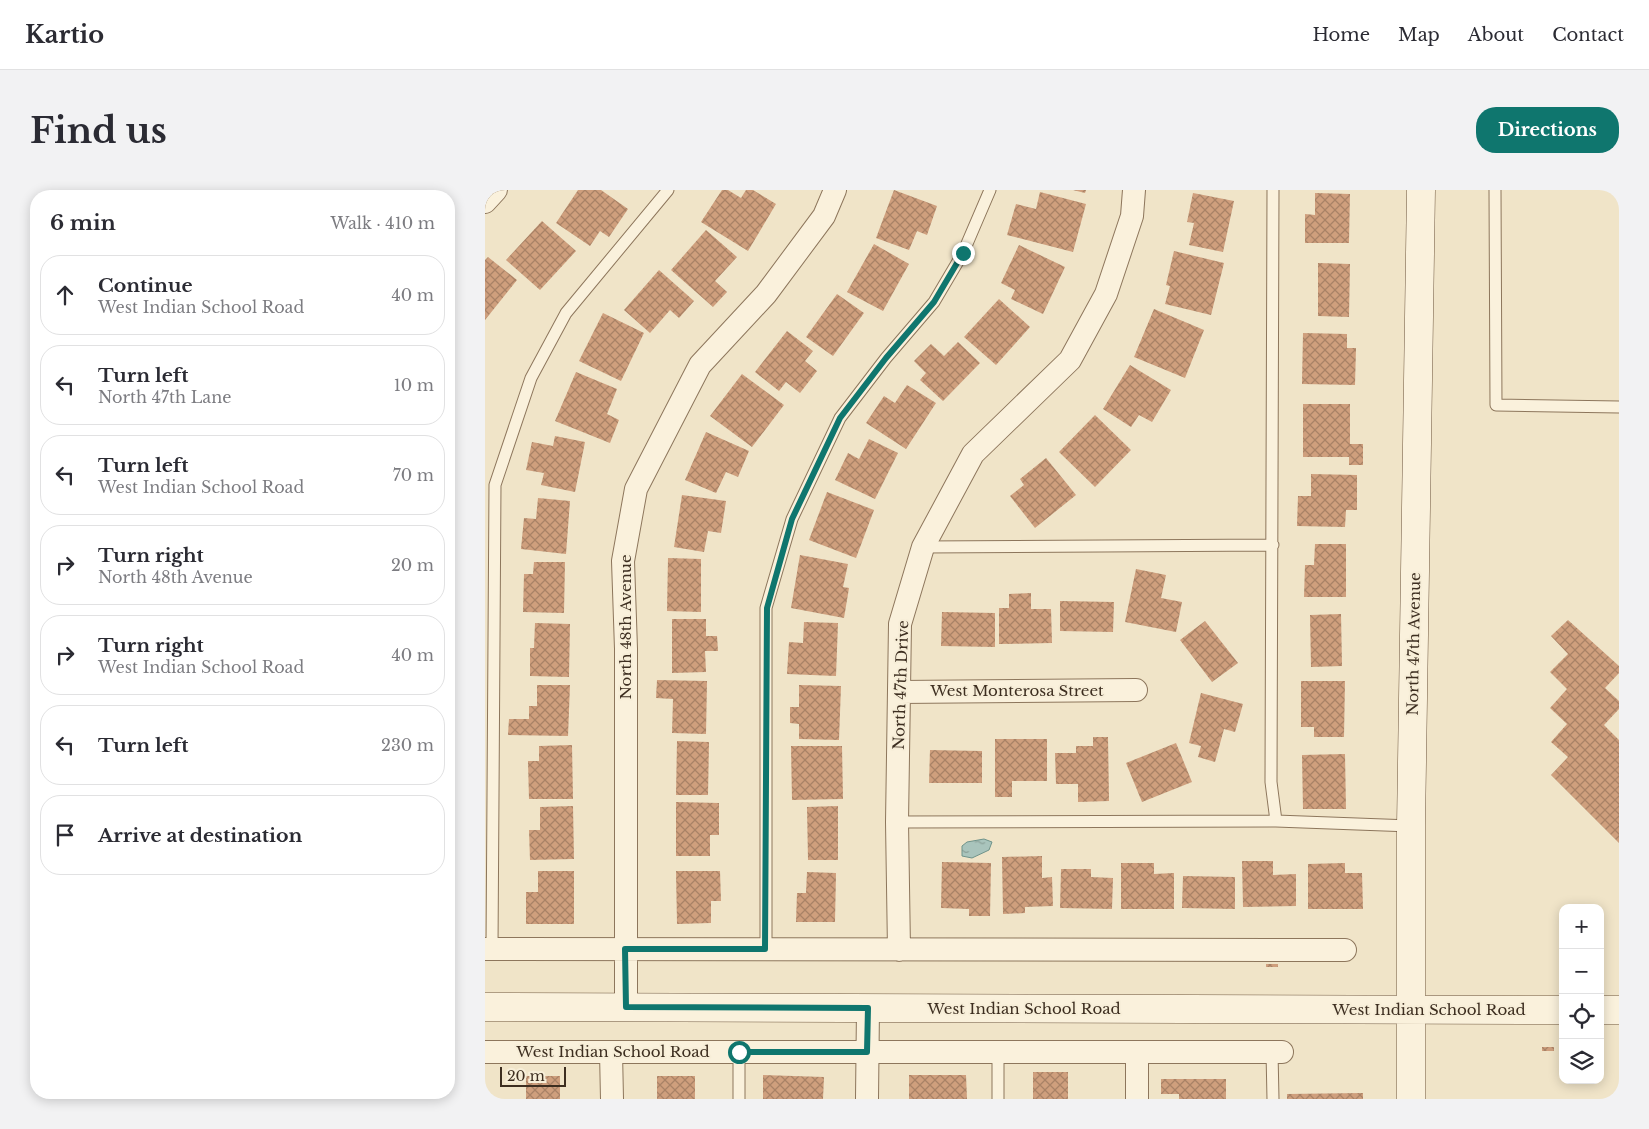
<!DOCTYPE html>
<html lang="en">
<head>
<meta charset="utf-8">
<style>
  :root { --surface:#fff; --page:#f2f2f3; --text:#2b2b33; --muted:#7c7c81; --line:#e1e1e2; --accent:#0f766e }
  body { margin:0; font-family:"Libre Baskerville",serif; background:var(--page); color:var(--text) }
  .controls { position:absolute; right:15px; bottom:15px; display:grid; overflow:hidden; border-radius:10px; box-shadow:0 2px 12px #0003 }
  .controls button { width:45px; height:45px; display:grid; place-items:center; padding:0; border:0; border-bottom:1px solid var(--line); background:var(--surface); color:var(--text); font:25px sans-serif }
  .scale { position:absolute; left:15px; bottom:12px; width:66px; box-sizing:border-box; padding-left:5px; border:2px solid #3d2e20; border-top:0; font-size:14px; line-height:18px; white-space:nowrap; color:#3d2e20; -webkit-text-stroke:4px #f7eed8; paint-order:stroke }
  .stop { position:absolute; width:15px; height:15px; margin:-11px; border:4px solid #0f766e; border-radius:50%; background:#fff }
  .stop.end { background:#0f766e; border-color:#fff; box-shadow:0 1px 5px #0008 }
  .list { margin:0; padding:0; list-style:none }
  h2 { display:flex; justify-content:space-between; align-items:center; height:65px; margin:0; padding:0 20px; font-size:21px }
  h2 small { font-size:16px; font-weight:400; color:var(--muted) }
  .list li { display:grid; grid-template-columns:32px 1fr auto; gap:15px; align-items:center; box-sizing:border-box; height:80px; margin:0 10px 10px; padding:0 10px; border:1px solid var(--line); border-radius:20px }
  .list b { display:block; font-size:19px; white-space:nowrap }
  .list p { margin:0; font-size:16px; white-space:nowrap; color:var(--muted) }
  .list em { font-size:16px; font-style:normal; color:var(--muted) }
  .icon { flex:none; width:28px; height:28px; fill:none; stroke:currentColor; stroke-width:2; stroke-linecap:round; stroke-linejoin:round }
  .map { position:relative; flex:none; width:1134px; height:909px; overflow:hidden; border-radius:20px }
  header { display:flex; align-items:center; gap:30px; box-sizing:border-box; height:70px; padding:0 25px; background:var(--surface); border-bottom:1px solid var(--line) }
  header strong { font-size:24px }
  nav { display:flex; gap:28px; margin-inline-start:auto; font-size:18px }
  .intro { display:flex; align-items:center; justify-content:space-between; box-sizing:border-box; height:120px; padding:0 30px }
  h1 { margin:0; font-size:35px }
  .button { padding:12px 22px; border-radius:20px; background:var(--accent); color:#fff; font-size:18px; font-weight:700 }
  main { display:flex; gap:30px; padding:0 30px }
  aside { flex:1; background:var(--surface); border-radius:20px; box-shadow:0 2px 12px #0003 }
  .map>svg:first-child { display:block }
</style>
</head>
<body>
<header>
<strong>Kartio</strong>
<nav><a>Home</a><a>Map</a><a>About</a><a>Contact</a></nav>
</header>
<div class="intro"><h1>Find us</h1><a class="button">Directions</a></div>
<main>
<aside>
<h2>6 min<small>Walk · 410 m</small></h2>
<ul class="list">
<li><svg class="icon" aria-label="ahead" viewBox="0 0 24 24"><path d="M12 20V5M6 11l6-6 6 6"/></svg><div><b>Continue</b><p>West Indian School Road</p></div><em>40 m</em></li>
<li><svg class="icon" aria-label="left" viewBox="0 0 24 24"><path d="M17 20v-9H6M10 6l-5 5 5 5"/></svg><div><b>Turn left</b><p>North 47th Lane</p></div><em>10 m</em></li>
<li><svg class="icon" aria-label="left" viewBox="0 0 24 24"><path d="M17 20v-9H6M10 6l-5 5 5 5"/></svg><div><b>Turn left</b><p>West Indian School Road</p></div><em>70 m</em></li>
<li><svg class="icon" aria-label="right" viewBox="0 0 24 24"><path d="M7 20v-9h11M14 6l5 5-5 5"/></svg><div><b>Turn right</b><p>North 48th Avenue</p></div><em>20 m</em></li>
<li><svg class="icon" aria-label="right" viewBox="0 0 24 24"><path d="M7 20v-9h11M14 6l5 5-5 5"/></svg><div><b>Turn right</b><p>West Indian School Road</p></div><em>40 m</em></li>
<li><svg class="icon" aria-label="left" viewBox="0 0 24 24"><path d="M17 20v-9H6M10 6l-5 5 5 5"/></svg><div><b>Turn left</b></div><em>230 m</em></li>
<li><svg class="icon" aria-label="arrive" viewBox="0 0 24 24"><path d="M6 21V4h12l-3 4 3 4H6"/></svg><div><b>Arrive at destination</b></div></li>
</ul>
</aside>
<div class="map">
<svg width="1134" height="909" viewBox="0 0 1134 909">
  <defs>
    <pattern id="water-ripples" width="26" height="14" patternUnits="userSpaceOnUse" patternTransform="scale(1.25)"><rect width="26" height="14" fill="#a9c4bc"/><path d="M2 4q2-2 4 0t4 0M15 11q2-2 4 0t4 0" fill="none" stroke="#8ba098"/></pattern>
    <pattern id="building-cross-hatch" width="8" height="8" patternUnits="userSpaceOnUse" patternTransform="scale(1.25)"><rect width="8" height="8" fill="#cf9f7d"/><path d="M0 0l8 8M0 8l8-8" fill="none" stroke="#a98266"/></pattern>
  </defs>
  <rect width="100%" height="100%" fill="#f0e4c8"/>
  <path fill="url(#water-ripples)" stroke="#6f938a" d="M499 649 507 652 504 660 487 668 477 666V656L482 652Z"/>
  <path fill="url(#building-cross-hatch)" d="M93 0H116L143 19 124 47 115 41 105 56 71 33Z
    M237 0H243L256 8 261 0H268L291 14 263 61 216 32Z
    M409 0 452 16 442 45 432 41 424 60 391 48Z
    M588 0H601L600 3Z
    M555 2 601 14 588 62 522 45 531 14 551 19Z
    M708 3 749 11 738 62 704 55 709 33 702 32Z
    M830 3 865 4 864 53H820V24L830 25Z
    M57 31 91 61 55 100 21 70Z
    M221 40 252 67 230 91 242 102 228 117 186 80Z
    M389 54 424 74 398 121 362 102Z
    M534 55 580 77 558 124 526 109 530 100 516 93Z
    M689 61 739 73 726 125 680 114 685 96 681 95Z
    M3 67 32 90 0 130V70Z
    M833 73 865 74 864 127 833 126Z
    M174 80 209 111 194 128 185 120 165 143 139 120Z
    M352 104 379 123 348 166 321 147Z
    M514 109 545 137 511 175 479 147Z
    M669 119 719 140 700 188 649 167Z
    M118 123 159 143 136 191 94 171Z
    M302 141 328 161 320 171 332 181 315 203 301 192 294 201 270 182Z
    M818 143 862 144V158H871L870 195 817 194Z
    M473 152 495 173 458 211 435 190 441 183 429 171 446 154 459 166Z
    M645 175 686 200 667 232 654 225 646 237 618 219Z
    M91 182 132 199 122 224 134 230 125 253 70 231Z
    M257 184 299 215 267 257 225 226Z
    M422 195 451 213 421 259 381 233 399 206 410 213Z
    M818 214H865V254H878V275H864V267H818Z
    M610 225 646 260 610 297 574 262Z
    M221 242 264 261 253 287 241 282 231 303 200 290Z
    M70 246 100 252 90 302 56 295 59 283 41 280 47 252 68 256Z
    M384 249 413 263 390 309 350 290 363 263 374 269Z
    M561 268 591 305 550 338 525 306 539 295 535 289Z
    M826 284 872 285V320H861L860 337 812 336 813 306H826Z
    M342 302 389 320 371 368 324 350Z
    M197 305 241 311 236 343 223 341 219 362 189 357Z
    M53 308 85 311 81 364 36 359 39 328 51 329Z
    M830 354H861V407H819L820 375H829Z
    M315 365 363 374 358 397 364 398 359 428 306 418Z
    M183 368 216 369V422L182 421Z
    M49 372H80L79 423 38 422 39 384H48Z
    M651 379 681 385 676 408 697 412 691 442 640 432Z
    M546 403V419H566L567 453 514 454V418H524V404Z
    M575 411 629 412 628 442 575 441Z
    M457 422 510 423V457L456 456Z
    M856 424 857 476 826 477 825 425Z
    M187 429H221V446H232L233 461H220L221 482 187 483Z
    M1083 430 1134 476V483L1120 498 1134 511V519L1119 535 1134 550V653L1066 585 1083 567 1066 552 1082 534 1065 518 1082 499 1065 482 1083 464 1066 446Z
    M720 431 753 473 727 492 695 450Z
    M319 432 353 433 351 486 302 484 304 452 318 453Z
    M50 433 85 434 84 487 45 486V458H49Z
    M172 490 222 491 221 544 187 543 188 509 171 508Z
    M816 491H860L859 547H829V537H816Z
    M52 495H85L83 546 23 545 24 529H44V516H52Z
    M314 495 356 496 354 550 314 549V534L305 533V517H314Z
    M716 503 758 514 750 542 739 539 730 572 713 567 716 556 704 553Z
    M608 547H623L624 611 593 612V594H571L570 563H591V556H608Z
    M510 549H562V591H527V607H510Z
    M192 551 224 552 223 605H191Z
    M691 553 707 592 657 612 641 573Z
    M87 555 88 609H44L43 571H54V556Z
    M306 556H357L358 609 307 610Z
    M445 560 497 561V593H444Z
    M860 564 861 619H818L817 565Z
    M191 612 234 613V645H225V666H191Z
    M88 616 89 669 45 670 44 640H55V617Z
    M353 616V670H323L322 617Z
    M557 666V688L567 687 568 716 540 717V723L518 724 517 667Z
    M757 671H788V685L811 684V716L758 717Z
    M457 672 506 673 505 726H484V719L456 718Z
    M636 673H669V684L689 683V719H636Z
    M860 673V683H877L878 719H823V674Z
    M576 679H606V687L628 688 627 719 575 718Z
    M53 681H89V734H41V702H53Z
    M191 681H235L236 711H226V733L192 734Z
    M322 682 351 683 350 732H311L312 703H321Z
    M698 686 750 687V719L697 718Z
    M781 774H793V777H781Z
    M1057 857H1069V861H1057Z
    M548 882H583V909H548Z
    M278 885 339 887 338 909H278Z
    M424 885H481L482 909H424Z
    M41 886H75V909H41Z
    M172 886H210V909H172Z
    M676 889H741V909H694V904H676Z
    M878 903V909H802V904Z"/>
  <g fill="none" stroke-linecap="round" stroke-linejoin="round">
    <g stroke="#8d765c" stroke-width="13">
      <path id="lane" d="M788 0 786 592 791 631
        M1010 0 1011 215 1134 217
        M438 357 788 355
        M412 632 791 631 926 636
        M7 759 10 295 46 188 81 123 183 0
        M281 759V418L307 329 355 228 401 168 449 112 478 63 505 0
        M254 862V909
        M787 862 788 909
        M513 909V862"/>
    </g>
    <g stroke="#8d765c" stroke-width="24">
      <path id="street" d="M0 12 11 0
        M414 502 651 500
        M0 759 860 760
        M414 760 412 632 415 434 438 357 488 264 585 170 621 104 647 26 649 0
        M141 817V459L138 371 151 299 215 175 281 104 339 26 350 0
        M0 862H797
        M126 862 127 909
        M382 909 383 818
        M652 909V862"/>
    </g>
    <g stroke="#6f573f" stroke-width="29">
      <path id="secondary" d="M0 817 1078 820
        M1115 820H1134
        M926 909V636L936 0"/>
    </g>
    <use href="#lane" stroke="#faf1dc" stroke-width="11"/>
    <use href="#street" stroke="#faf1dc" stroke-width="22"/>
    <use href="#secondary" stroke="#faf1dc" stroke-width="28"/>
  </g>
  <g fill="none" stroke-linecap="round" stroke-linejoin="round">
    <path stroke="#0f766e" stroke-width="6" d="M254 862H382L383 818 141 817 140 759H280L282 418 307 329 355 228 401 168 449 112 478 63"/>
  </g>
  <g text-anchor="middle" stroke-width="4" stroke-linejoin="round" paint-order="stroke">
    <g font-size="15" fill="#3d2e20" stroke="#f7eed8">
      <text transform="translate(141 437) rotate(-90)" y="5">North 48th Avenue</text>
      <text transform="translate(929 454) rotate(-89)" y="5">North 47th Avenue</text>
      <text transform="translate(416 495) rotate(-88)" y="5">North 47th Drive</text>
      <text x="532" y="506">West Monterosa Street</text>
      <text x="539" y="824">West Indian School Road</text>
      <text x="944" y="825">West Indian School Road</text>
      <text x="128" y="867">West Indian School Road</text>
    </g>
  </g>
</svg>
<div class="controls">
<button>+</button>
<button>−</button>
<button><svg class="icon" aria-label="locate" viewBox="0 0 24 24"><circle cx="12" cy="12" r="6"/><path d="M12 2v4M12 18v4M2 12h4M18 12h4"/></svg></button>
<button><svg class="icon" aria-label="layers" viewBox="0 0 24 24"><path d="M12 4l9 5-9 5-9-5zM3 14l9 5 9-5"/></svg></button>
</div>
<div class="scale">20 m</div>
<div class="stop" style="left:254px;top:862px"></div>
<div class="stop end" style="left:478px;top:63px"></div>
</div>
</main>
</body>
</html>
